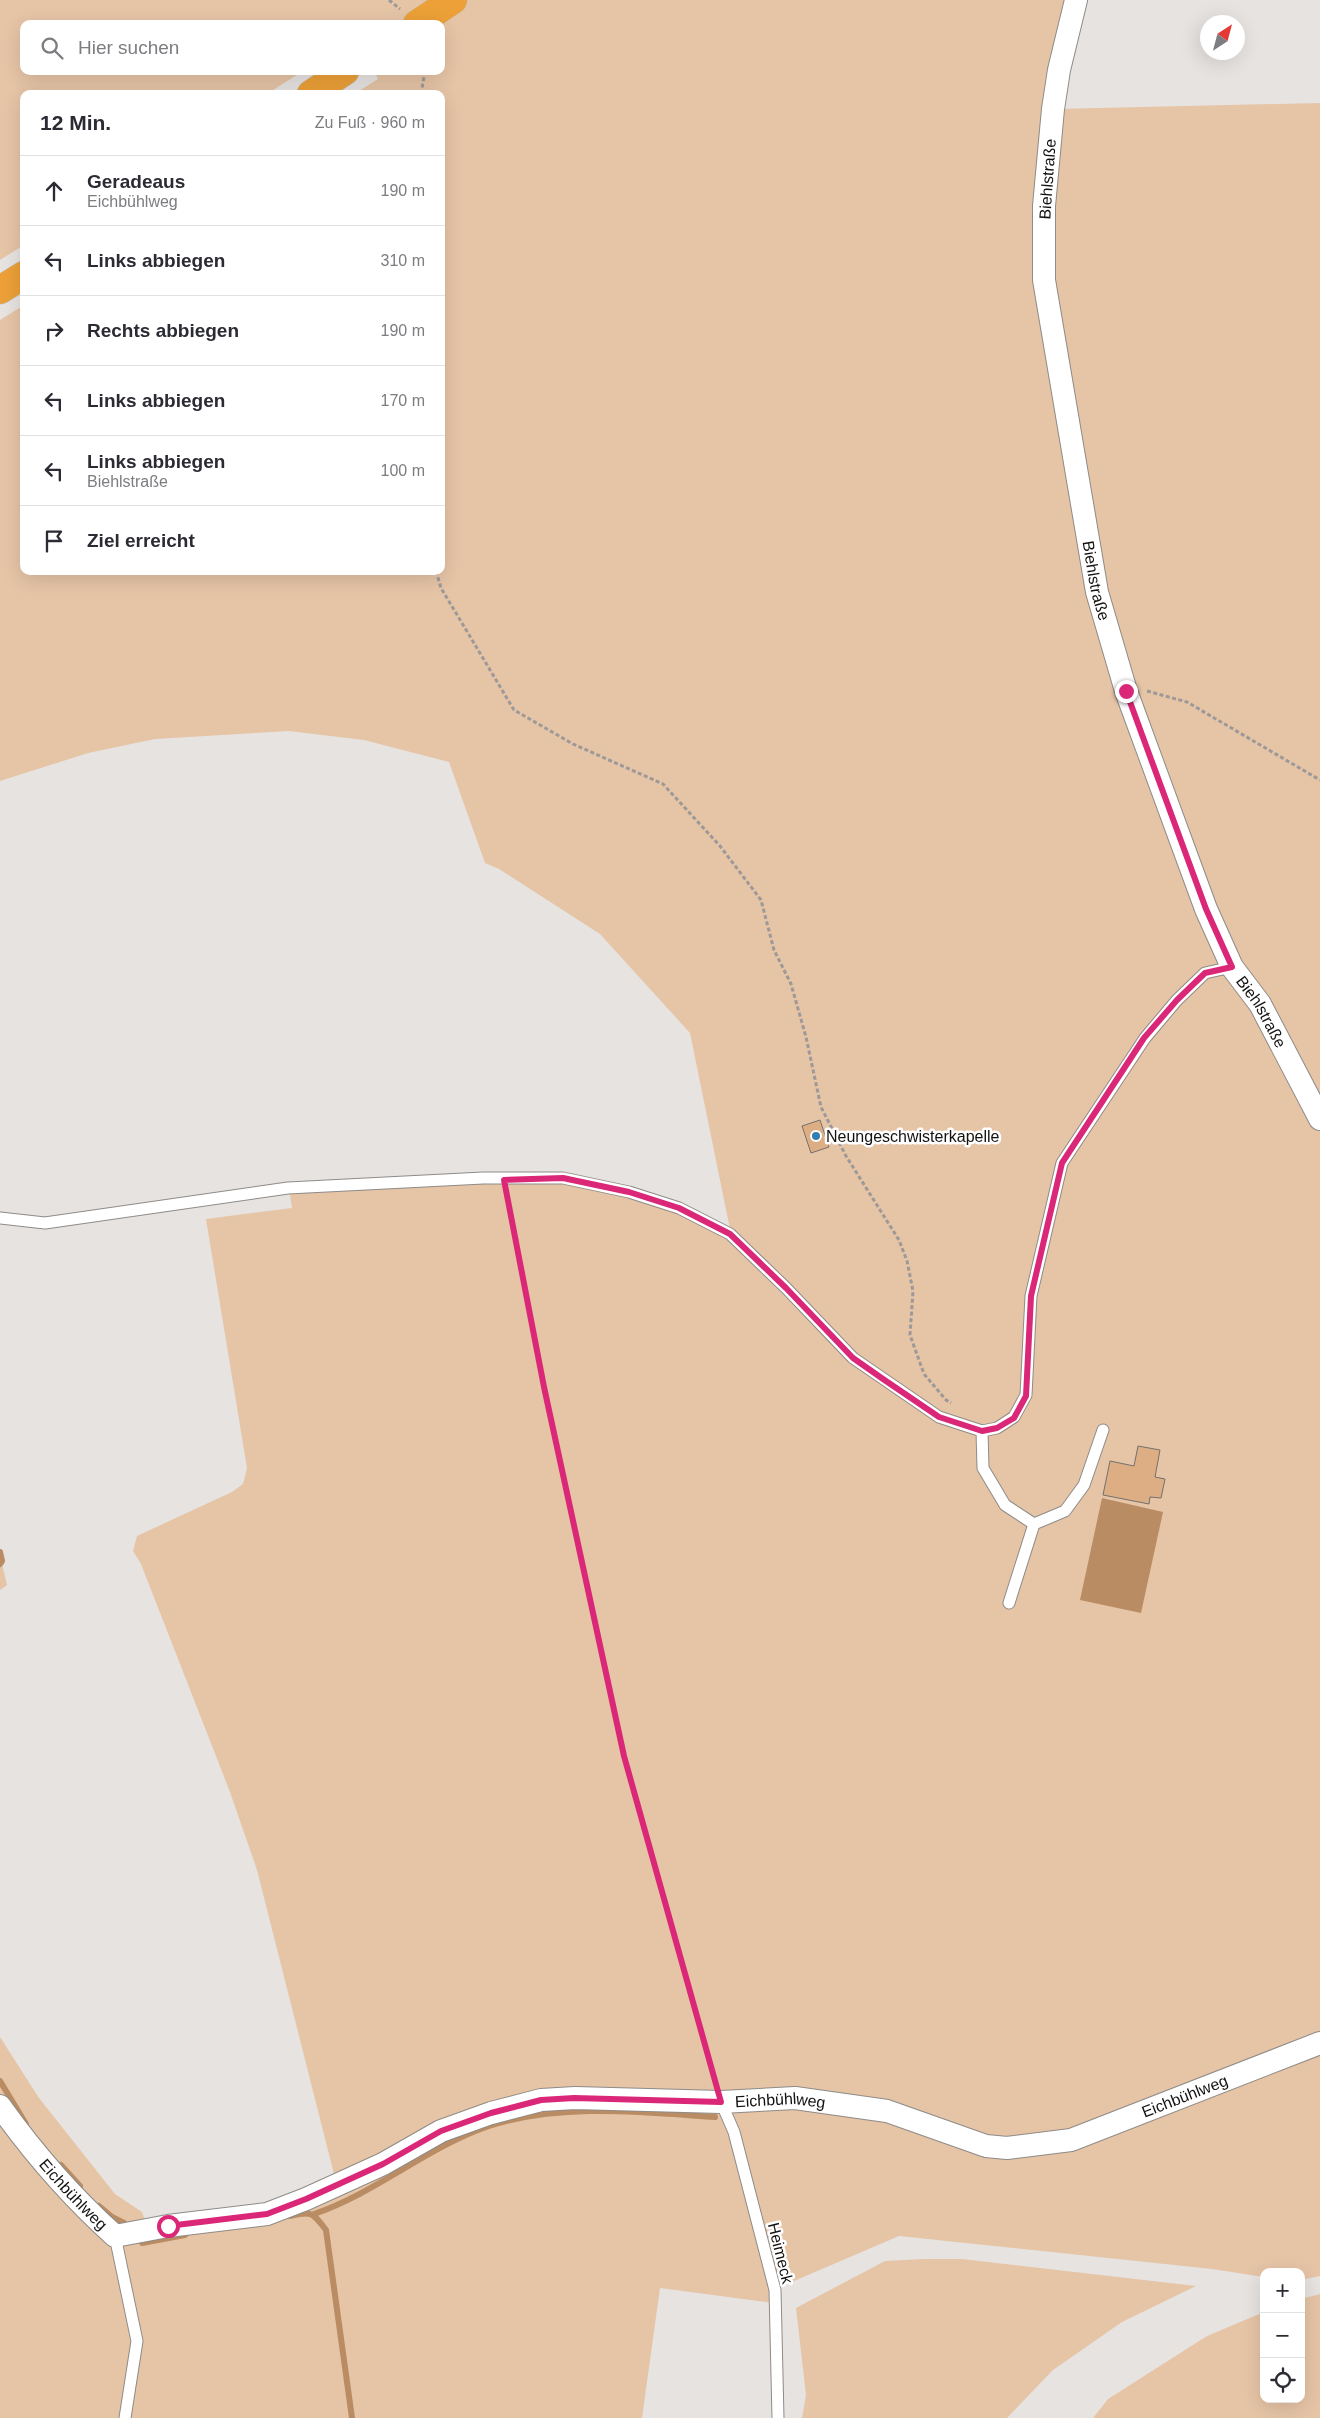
<!DOCTYPE html>
<html lang="de">
<head>
<meta charset="utf-8">
<style>
  :root { --surface:#fff; --page:#f2f2f3; --text:#2b2b33; --muted:#7c7c81; --line:#e1e1e2 }
  body { margin:0; font-family:Helvetica,sans-serif; background:var(--page); color:var(--text) }
  .controls { position:absolute; right:15px; bottom:15px; display:grid; overflow:hidden; border-radius:10px; box-shadow:0 5px 20px #0002 }
  .controls button { width:45px; height:45px; display:grid; place-items:center; padding:0; border:0; border-bottom:1px solid var(--line); background:var(--surface); color:var(--text); font:25px sans-serif }
  .compass { position:absolute; left:1200px; top:15px; width:45px; height:45px; border-radius:50%; background:var(--surface); box-shadow:0 5px 20px #0002; rotate:36deg }
  .stop { position:absolute; width:15px; height:15px; margin:-11px; border:4px solid #db2777; border-radius:50%; background:#fff }
  .stop.end { background:#db2777; border-color:#fff; box-shadow:0 1px 5px #0008 }
  .list { margin:0; padding:0; list-style:none }
  h2 { display:flex; justify-content:space-between; align-items:center; height:65px; margin:0; padding:0 20px; font-size:21px }
  h2 small { font-size:16px; font-weight:400; color:var(--muted) }
  .list li { display:grid; grid-template-columns:32px 1fr auto; gap:15px; align-items:center; box-sizing:border-box; height:70px; padding:0 20px; border-top:1px solid var(--line) }
  .list b { display:block; font-size:19px; white-space:nowrap }
  .list p { margin:0; font-size:16px; white-space:nowrap; color:var(--muted) }
  .list em { font-size:16px; font-style:normal; color:var(--muted) }
  .icon { flex:none; width:28px; height:28px; fill:none; stroke:currentColor; stroke-width:2; stroke-linecap:round; stroke-linejoin:round }
  .map { position:relative; flex:none; width:1320px; height:2418px; overflow:hidden }
  .search { position:absolute; background:var(--surface); box-shadow:0 5px 20px #0002; left:20px; top:20px; width:425px; height:55px; display:flex; align-items:center; gap:12px; box-sizing:border-box; padding:0 18px; border-radius:10px; color:var(--muted); font-size:19px }
  .panel { position:absolute; background:var(--surface); box-shadow:0 5px 20px #0002; left:20px; top:90px; width:425px; height:485px; border-radius:10px }
  .map>svg:first-child { display:block }
</style>
</head>
<body>
<div class="map">
<svg width="1320" height="2418" viewBox="0 0 1320 2418">
  <rect width="100%" height="100%" fill="#e7e3e1"/>
  <path fill="#e6c4a6" d="M0 0H1076L1059 70 1054 109 1320 103V1104L1238 960 1202 971 1175 997 1142 1036 1059 1162 1029 1296 1024 1394 1028 1396 1034 1296 1065 1164 1147 1040 1180 1002 1207 975 1232 967 1320 1128V2276L1301 2280V2272H1264V2277L1212 2269 899 2236 780 2287 737 2130 726 2106 790 2099 715 2096 729 2133 773 2303 660 2288 642 2418H0V2037L39 2098 115 2194 142 2212 147 2226 266 2211 336 2182 257 1870 230 1792 141 1564 133 1551 137 1536 232 1492 243 1484 247 1468 206 1219 292 1208 289 1189 484 1181 505 1183 564 1181 630 1195 678 1211 729 1241 850 1361 938 1420 976 1435 980 1467 986 1466 984 1426 941 1413 855 1356 791 1285 730 1229 690 1033 600 934 499 869 485 863 449 762 364 740 289 731 155 739 88 753 0 781V320L24 305V571H441V94H354L378 79 374 71H441V24H24V71H303L267 94H24V245L0 260Z
    M0 1556 7 1585 0 1590Z
    M925 2259H962L1196 2286 1122 2322 1053 2370 1007 2418H802L806 2395 796 2308 885 2261Z
    M1320 2294V2418H1093L1108 2399 1207 2336 1264 2312V2399H1301V2299Z"/>
  <path fill="#ba8c63" d="M1102 1498 1163 1512 1141 1613 1080 1600Z"/>
  <g fill="none" stroke-linecap="round" stroke-linejoin="round">
    <path stroke="#ba8c63" stroke-width="6" d="M0 1552 2 1561 0 1564
      M0 2081 26 2124
      M61 2165 80 2186
      M99 2206 112 2217 124 2223
      M314 2214C376 2193 427 2147 489 2126 561 2103 641 2112 715 2117
      M290 2216C312 2211 312 2212 326 2230L352 2418
      M142 2243 185 2235"/>
  </g>
  <path fill="#ddad83" stroke="#74716f" d="M820 1120 829 1147 811 1153 802 1126Z
    M1138 1446 1160 1450 1155 1477 1165 1479 1161 1498 1150 1497 1149 1504 1103 1495 1110 1461 1134 1466Z"/>
  <g fill="none" stroke-linecap="round" stroke-linejoin="round">
    <g stroke="#8e8b88" stroke-width="13">
      <path id="service" d="M0 1218 45 1223 288 1188 483 1178H563L629 1192 679 1208 730 1234 786 1288 853 1358 939 1417 982 1431 997 1428 1014 1417 1026 1395 1031 1296 1062 1163 1145 1038 1177 1000 1205 973 1232 967
        M982 1431 983 1468 1005 1505 1034 1524 1065 1511 1084 1485 1103 1430
        M1009 1603 1034 1524
        M721 2102 734 2132 775 2290 778 2418
        M115 2236 137 2341 125 2418"/>
    </g>
    <g stroke="#8e8b88" stroke-width="24">
      <g id="minor">
        <path id="s1" d="M1076 0 1059 70 1053 109 1044 206V280L1097 592 1126 691 1206 909 1232 967 1260 1004 1320 1119"/>
        <path id="s2" d="M0 2106C32 2151 74 2199 115 2236L168 2226 267 2214 306 2199 383 2164 441 2131 491 2113 541 2100 575 2098 721 2102 795 2098 887 2111 986 2146 1007 2148 1071 2140 1320 2043"/>
      </g>
    </g>
    <g stroke="#c2c1c1" stroke-width="29">
      <path id="trunk" d="M417 24 453 0
        M311 94 345 71
        M0 290 24 275"/>
    </g>
    <path stroke="#9c9998" stroke-width="3" stroke-dasharray="4 2.5" stroke-linecap="butt" d="M389 0 400 9
      M421 94 425 71
      M436 571 441 588 514 710 573 744 663 784 720 846 761 900 774 950 791 984 806 1037 821 1107 846 1156 899 1240 907 1261 913 1291 910 1335 924 1374 946 1400 951 1403
      M1147 691 1187 702 1320 780
      M507 1193 544 1387 624 1757 715 2082"/>
    <use href="#service" stroke="#fff" stroke-width="11"/>
    <use href="#minor" stroke="#fff" stroke-width="22"/>
    <use href="#trunk" stroke="#eca037" stroke-width="28"/>
  </g>
  <g fill="none" stroke-linecap="round" stroke-linejoin="round">
    <path stroke="#db2777" stroke-width="6" d="M168 2226 267 2214 306 2199 383 2164 441 2131 491 2113 541 2100 574 2098 721 2102 624 1756 544 1387 504 1180 563 1178 629 1192 679 1208 730 1234 786 1288 853 1358 883 1379 939 1417 982 1431 997 1428 1014 1418 1026 1396 1031 1296 1062 1163 1144 1038 1177 1000 1205 973 1232 967 1206 909 1126 691"/>
  </g>
  <circle fill="#337db1" stroke="#fff" stroke-width="2" cx="816" cy="1136" r="5"/>
  <g text-anchor="middle" stroke-width="5" stroke-linejoin="round" paint-order="stroke">
    <g font-size="16" fill="#131211" stroke="#fff">
      <text transform="translate(1047 179) rotate(-86)" y="6">Biehlstraße</text>
      <text dy="6" stroke="none"><textPath href="#s1" startOffset="588">Biehlstraße</textPath></text>
      <text dy="6" stroke="none"><textPath href="#s1" startOffset="1052">Biehlstraße</textPath></text>
      <text dy="6" stroke="none"><textPath href="#s2" startOffset="1285">Eichbühlweg</textPath></text>
      <text dy="6" stroke="none"><textPath href="#s2" startOffset="865">Eichbühlweg</textPath></text>
      <text dy="6" stroke="none"><textPath href="#s2" startOffset="115">Eichbühlweg</textPath></text>
      <text transform="translate(781 2253) rotate(76)" y="6">Heimeck</text>
    </g>
    <g font-size="16" fill="#131211" stroke="#fff" text-anchor="start">
      <text x="826" y="1142">Neungeschwisterkapelle</text>
    </g>
  </g>
</svg>
<div class="controls">
<button>+</button>
<button>−</button>
<button><svg class="icon" aria-label="locate" viewBox="0 0 24 24"><circle cx="12" cy="12" r="6"/><path d="M12 2v4M12 18v4M2 12h4M18 12h4"/></svg></button>
</div>
<svg class="compass" viewBox="-18 -18 36 36"><path d="M0-13l5 13h-10z" fill="#e53935"/><path d="M0 13l5-13h-10z" fill="#7c7c81"/></svg>
<div class="stop" style="left:168px;top:2226px"></div>
<div class="stop end" style="left:1126px;top:691px"></div>
<div class="search"><svg class="icon" aria-label="search" viewBox="0 0 24 24"><circle cx="10" cy="10" r="6"/><path d="M15 15l6 6"/></svg>Hier suchen</div>
<section class="panel">
<h2>12 Min.<small>Zu Fuß · 960 m</small></h2>
<ul class="list">
<li><svg class="icon" aria-label="ahead" viewBox="0 0 24 24"><path d="M12 20V5M6 11l6-6 6 6"/></svg><div><b>Geradeaus</b><p>Eichbühlweg</p></div><em>190 m</em></li>
<li><svg class="icon" aria-label="left" viewBox="0 0 24 24"><path d="M17 20v-9H6M10 6l-5 5 5 5"/></svg><div><b>Links abbiegen</b></div><em>310 m</em></li>
<li><svg class="icon" aria-label="right" viewBox="0 0 24 24"><path d="M7 20v-9h11M14 6l5 5-5 5"/></svg><div><b>Rechts abbiegen</b></div><em>190 m</em></li>
<li><svg class="icon" aria-label="left" viewBox="0 0 24 24"><path d="M17 20v-9H6M10 6l-5 5 5 5"/></svg><div><b>Links abbiegen</b></div><em>170 m</em></li>
<li><svg class="icon" aria-label="left" viewBox="0 0 24 24"><path d="M17 20v-9H6M10 6l-5 5 5 5"/></svg><div><b>Links abbiegen</b><p>Biehlstraße</p></div><em>100 m</em></li>
<li><svg class="icon" aria-label="arrive" viewBox="0 0 24 24"><path d="M6 21V4h12l-3 4 3 4H6"/></svg><div><b>Ziel erreicht</b></div></li>
</ul>
</section>
</div>
</body>
</html>
